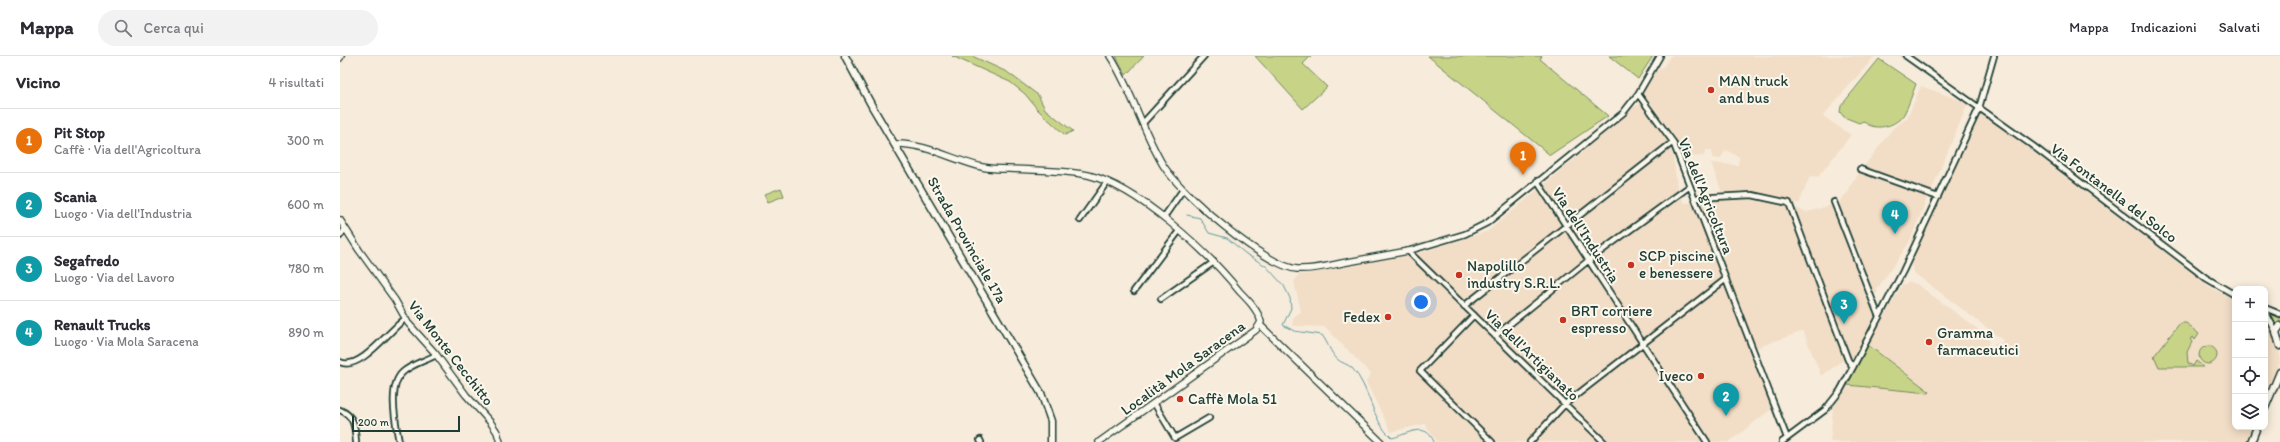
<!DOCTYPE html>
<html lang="it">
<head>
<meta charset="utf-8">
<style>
  :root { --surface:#fff; --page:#f2f2f3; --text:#2b2b33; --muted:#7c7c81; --line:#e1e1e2; --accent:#0f766e }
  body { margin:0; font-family:Itim,sans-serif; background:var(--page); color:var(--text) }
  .controls { position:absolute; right:12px; bottom:12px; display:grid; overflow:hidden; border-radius:8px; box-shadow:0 2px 10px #0003 }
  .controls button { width:36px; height:36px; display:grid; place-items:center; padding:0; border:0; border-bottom:1px solid var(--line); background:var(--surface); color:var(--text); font:20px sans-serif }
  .scale { position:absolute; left:12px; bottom:10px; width:108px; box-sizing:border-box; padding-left:4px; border:2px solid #1f3d34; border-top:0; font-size:11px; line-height:14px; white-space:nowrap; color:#1f3d34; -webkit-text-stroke:3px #fbf7ec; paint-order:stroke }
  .you { position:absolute; left:1081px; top:246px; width:14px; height:14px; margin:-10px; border:3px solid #fff; border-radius:50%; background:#1a73e8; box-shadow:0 0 0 6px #1a73e833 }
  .badge { display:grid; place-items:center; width:26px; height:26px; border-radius:50%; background:var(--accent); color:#fff; font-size:13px; font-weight:700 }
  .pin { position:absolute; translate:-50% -33px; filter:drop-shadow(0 1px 2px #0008) }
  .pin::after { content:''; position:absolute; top:21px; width:14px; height:12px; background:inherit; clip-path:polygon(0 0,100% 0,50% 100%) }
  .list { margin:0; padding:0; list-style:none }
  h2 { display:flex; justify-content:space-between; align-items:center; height:52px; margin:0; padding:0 16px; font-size:17px }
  h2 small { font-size:13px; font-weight:400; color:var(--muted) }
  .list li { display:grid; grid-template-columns:26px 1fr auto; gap:12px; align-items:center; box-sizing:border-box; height:64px; padding:0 16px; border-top:1px solid var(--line) }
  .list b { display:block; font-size:15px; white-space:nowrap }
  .list p { margin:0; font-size:13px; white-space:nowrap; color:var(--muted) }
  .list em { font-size:13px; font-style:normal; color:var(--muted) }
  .icon { flex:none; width:22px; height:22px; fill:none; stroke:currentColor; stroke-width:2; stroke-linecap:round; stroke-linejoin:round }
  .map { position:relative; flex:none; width:1940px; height:386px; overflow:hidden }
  header { display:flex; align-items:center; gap:24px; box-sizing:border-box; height:56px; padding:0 20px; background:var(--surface); border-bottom:1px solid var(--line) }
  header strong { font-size:19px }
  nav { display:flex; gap:22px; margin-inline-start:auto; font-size:14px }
  .search { width:280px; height:36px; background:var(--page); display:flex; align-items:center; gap:10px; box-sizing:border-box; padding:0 14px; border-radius:22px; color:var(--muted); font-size:15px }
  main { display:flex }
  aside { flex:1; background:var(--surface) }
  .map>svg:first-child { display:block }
</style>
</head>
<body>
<header>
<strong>Mappa</strong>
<div class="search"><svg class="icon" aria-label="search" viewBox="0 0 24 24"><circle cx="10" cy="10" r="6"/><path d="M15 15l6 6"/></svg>Cerca qui</div>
<nav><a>Mappa</a><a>Indicazioni</a><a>Salvati</a></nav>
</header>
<main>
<aside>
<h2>Vicino<small>4 risultati</small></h2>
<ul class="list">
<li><span class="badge" style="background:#e8710a">1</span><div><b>Pit Stop</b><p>Caffè · Via dell'Agricoltura</p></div><em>300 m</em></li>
<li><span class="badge" style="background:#0f9aa8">2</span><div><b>Scania</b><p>Luogo · Via dell'Industria</p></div><em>600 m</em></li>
<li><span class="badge" style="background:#0f9aa8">3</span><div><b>Segafredo</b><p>Luogo · Via del Lavoro</p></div><em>780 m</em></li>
<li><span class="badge" style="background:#0f9aa8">4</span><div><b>Renault Trucks</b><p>Luogo · Via Mola Saracena</p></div><em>890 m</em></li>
</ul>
</aside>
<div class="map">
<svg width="1940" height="386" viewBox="0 0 1940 386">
  <rect width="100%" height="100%" fill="#f7ecdb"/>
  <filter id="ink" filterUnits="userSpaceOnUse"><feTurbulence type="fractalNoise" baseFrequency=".025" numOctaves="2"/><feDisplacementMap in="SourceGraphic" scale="8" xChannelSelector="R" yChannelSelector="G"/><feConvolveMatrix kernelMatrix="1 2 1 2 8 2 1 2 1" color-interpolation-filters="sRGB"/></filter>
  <g filter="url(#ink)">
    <path fill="#f2dec7" d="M1330 0H1535L1483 60 1511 79 1478 121 1470 120 1459 148 1412 135 1382 137 1371 107 1398 109 1399 101 1386 94 1380 103 1372 102V95L1366 94 1364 100 1346 101 1341 98 1338 93 1335 81 1302 37 1310 20 1324 10Z
      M1581 30 1628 47 1591 136 1526 112 1525 109 1553 72 1567 62Z
      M1302 48 1328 83 1333 100 1337 130 1344 147 1412 141 1447 149 1505 303 1481 320 1463 275 1411 294 1433 352 1389 386H1097L1085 368 1051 376 1026 326 1031 318 985 271 952 270 953 262 961 255 954 226 959 218H968L1079 197 1148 175 1223 113 1294 50Z
      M1642 57 1873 233 1895 243V371H1913L1906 386H1490L1493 352 1507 329 1590 336 1528 289 1562 229 1570 226 1577 228 1647 280 1646 282 1650 285 1647 289 1651 292 1656 287 1660 289 1663 284 1574 217 1570 207 1638 58Z
      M1522 116 1588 140 1569 187 1537 233 1538 237 1533 238 1519 201 1520 195 1515 191 1500 150V144L1509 135 1510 130 1519 117Z
      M1491 149 1494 150 1534 253 1535 262 1514 303 1509 301 1454 154 1455 152 1467 156Z
      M1925 259 1928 263 1940 298V307L1925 343Z"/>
    <path fill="#c7d488" stroke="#73885e" d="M612 0H632L667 16 698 39 705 53 733 75 725 79 698 54 685 38 670 26Z
      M776 0H804L786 19Z
      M915 0H971L963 8 987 31 963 53Z
      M1088 0H1202L1200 3 1268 60 1210 99Z
      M1269 0H1313L1298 23Z
      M1539 3 1576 28C1572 38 1569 49 1564 58 1556 71 1534 76 1523 65L1519 67 1504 61 1500 56 1501 50Z
      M441 132 444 140 428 146 425 138Z
      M1928 255 1940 259V266L1936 269Z
      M1840 267H1846L1859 278 1855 284 1853 281 1850 283 1852 286 1847 296 1848 307 1853 310 1856 305 1864 311H1819L1814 300Z
      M1528 289 1590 336 1589 337 1507 329Z
      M1859 299a9 9 0 1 1 18 0a9 9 0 1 1-18 0Z"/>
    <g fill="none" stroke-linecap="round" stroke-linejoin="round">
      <path stroke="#5e999f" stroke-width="1" d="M847 159 860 162 869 177 887 182 906 198 926 210 944 230 950 242 951 252 943 269 954 275 982 279C988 287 990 296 997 303 1001 307 1008 308 1012 312 1031 332 1031 365 1052 382 1066 379 1086 364 1094 386"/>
      <g stroke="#1f3d34" stroke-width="8">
        <path id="minor" d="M1566 0 1693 90 1866 222 1895 239
          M1298 38 1333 86 1447 382
          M803 67 864 0
          M1520 113 1598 141
          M1197 125 1367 386
          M1355 142 1412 139 1449 147 1508 304 1513 311
          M1494 146 1539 261
          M824 161 842 135
          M740 164 767 126
          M0 180 5 173
          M794 235 839 175
          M821 243 874 206
          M1124 250 1333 86
          M1925 252 1940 258
          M1925 255 1936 276
          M1134 259 1080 315 1152 386
          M1155 280 1249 204 1350 130
          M0 306C20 316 50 273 65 263
          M814 347 835 382 869 362
          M0 354C15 360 15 372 16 386
          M640 384 641 386
          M59 386C56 368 47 330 63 316 72 308 85 305 96 299
          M1190 386 1225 348 1386 223
          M1264 386 1068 195 1125 178 1147 167 1283 57 1298 38 1320 0
          M1442 386 1485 354 1500 335 1513 311 1563 215 1639 52 1654 0"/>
      </g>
      <g stroke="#1f3d34" stroke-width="8">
        <path id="tertiary" d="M770 0C792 34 802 74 823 109 840 137 925 210 957 213 973 214 988 210 1002 207 1024 203 1046 199 1068 195
          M0 2 1 0
          M555 88C584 87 613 104 642 111 651 113 660 113 669 113 695 114 723 114 748 119 798 131 868 196 900 236 908 244 918 254 921 266L916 274 759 386
          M0 164 19 194 55 244 68 267 95 297 126 339 151 367 157 376 160 386
          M920 269 1041 386"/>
      </g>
      <g stroke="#1f3d34" stroke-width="9">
        <path id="secondary" d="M505 0 533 52 701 337 711 365V386
          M1940 270 1936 276 1940 290
          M1925 352 1940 316
          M1911 386 1917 371"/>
      </g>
      <use href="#minor" stroke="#fbf7ec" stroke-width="4.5"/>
      <use href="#tertiary" stroke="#fbf7ec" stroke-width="5.5"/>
      <use href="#secondary" stroke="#fbf7ec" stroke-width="6"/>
    </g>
  </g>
  <g fill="#c8321e" stroke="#fbf7ec" stroke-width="1.5">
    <circle cx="1371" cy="34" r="4"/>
    <circle cx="1291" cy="209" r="4"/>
    <circle cx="1119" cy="219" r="4"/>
    <circle cx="1048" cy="261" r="4"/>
    <circle cx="1223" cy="264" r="4"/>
    <circle cx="1589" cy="286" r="4"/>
    <circle cx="1361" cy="320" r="4"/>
    <circle cx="840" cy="343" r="4"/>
  </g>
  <g text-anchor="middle" stroke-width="4" stroke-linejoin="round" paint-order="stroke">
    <g font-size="15" fill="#1f3d34" stroke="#fbf7ec" text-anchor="start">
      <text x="1379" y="30">MAN truck<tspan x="1379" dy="17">and bus</tspan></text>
      <text x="1299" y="205">SCP piscine<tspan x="1299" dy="17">e benessere</tspan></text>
      <text x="1127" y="215">Napolillo<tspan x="1127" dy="17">industry S.R.L.</tspan></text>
      <text x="1231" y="260">BRT corriere<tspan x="1231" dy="17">espresso</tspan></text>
      <text x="1040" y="266" text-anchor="end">Fedex</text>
      <text x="1597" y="282">Gramma<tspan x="1597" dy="17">farmaceutici</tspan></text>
      <text x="1353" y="325" text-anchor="end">Iveco</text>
      <text x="848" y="348">Caffè Mola 51</text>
    </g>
    <g font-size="15" fill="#1f3d34" stroke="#fbf7ec">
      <text transform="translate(1774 137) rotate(37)" y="5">Via Fontanella del Solco</text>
      <text transform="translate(1366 140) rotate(68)" y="5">Via dell'Agricoltura</text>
      <text transform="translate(1246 179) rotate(57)" y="5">Via dell'Industria</text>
      <text transform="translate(627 184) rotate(60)" y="5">Strada Provinciale 17a</text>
      <text transform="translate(111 297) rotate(52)" y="5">Via Monte Cecchitto</text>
      <text transform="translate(1192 299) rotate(44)" y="5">Via dell'Artigianato</text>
      <text transform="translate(843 312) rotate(-36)" y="5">Località Mola Saracena</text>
    </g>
  </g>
</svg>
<div class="controls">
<button>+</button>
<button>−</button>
<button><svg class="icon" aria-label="locate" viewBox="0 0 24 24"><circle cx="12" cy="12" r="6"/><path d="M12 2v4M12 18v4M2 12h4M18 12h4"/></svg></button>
<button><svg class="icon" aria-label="layers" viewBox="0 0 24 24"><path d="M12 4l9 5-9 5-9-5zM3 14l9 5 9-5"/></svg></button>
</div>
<div class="scale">200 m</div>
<div class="you"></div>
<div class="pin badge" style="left:1183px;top:119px;background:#e8710a">1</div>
<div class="pin badge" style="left:1386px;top:360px;background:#0f9aa8">2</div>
<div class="pin badge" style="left:1504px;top:268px;background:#0f9aa8">3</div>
<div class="pin badge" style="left:1555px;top:178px;background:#0f9aa8">4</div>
</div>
</main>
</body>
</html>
